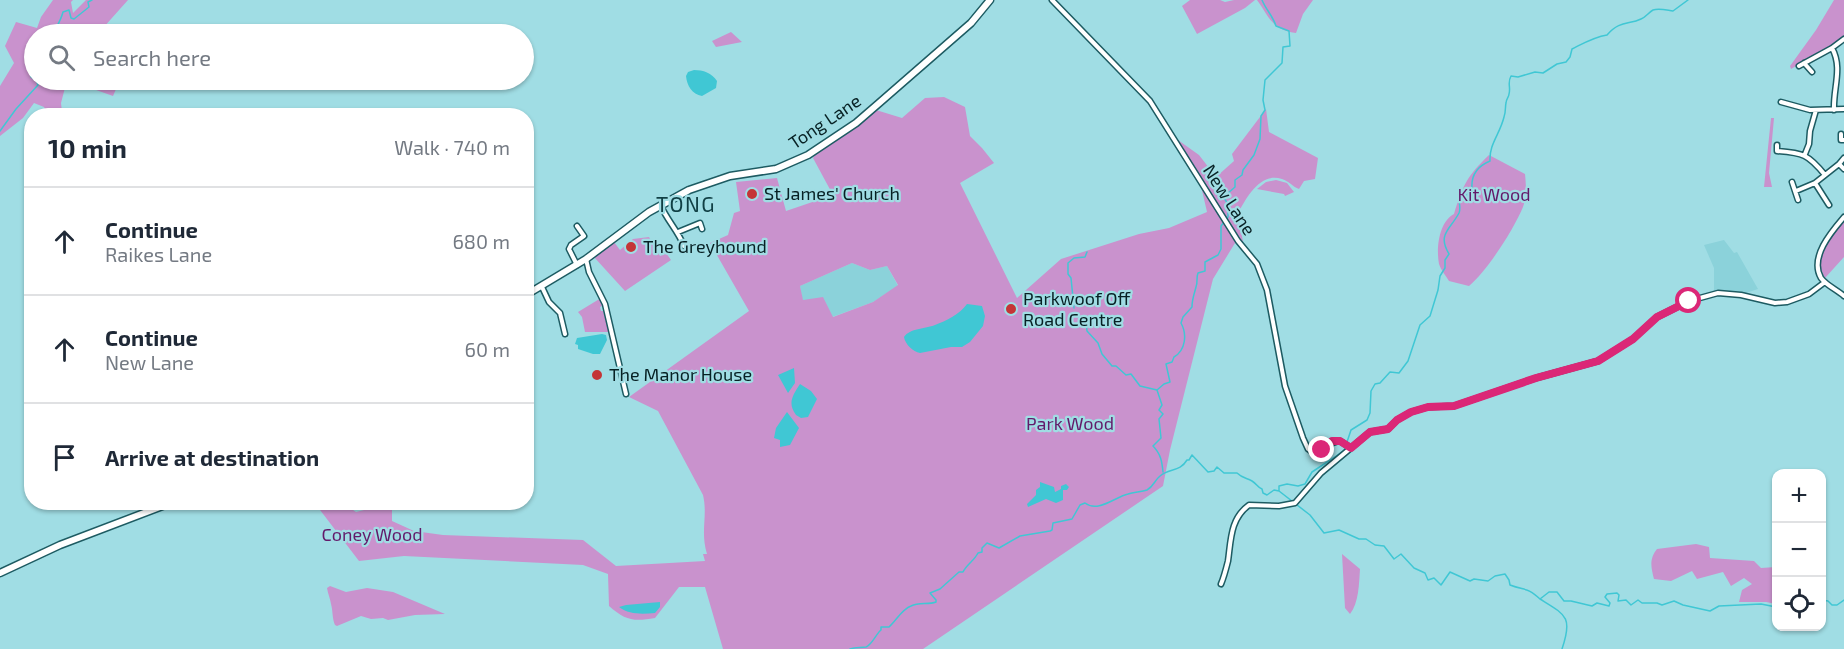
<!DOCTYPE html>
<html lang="en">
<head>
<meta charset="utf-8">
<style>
  :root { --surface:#fff; --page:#f6f6f7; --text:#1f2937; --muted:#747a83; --line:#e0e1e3 }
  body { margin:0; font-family:"Exo 2",sans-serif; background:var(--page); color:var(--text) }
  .controls { position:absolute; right:18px; bottom:18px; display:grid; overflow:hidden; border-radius:12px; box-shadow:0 2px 4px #0004 }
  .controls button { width:54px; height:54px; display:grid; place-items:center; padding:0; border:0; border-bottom:2px solid var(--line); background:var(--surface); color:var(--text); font:30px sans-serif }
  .stop { position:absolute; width:18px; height:18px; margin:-14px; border:4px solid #db2777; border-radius:50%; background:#fff }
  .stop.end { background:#db2777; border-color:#fff; box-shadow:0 2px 6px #0008 }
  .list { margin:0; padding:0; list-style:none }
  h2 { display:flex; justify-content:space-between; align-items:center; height:78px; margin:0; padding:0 24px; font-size:26px }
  h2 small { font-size:20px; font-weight:400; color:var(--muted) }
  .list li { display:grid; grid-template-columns:39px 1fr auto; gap:18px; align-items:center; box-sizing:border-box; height:108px; padding:0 24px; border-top:2px solid var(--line) }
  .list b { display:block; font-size:22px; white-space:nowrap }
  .list p { margin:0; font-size:20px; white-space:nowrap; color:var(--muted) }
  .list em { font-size:20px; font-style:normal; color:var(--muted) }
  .icon { flex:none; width:33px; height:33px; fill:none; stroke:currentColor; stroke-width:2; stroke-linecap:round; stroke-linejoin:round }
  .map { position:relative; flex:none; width:1844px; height:649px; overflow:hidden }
  .search { position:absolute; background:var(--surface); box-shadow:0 2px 4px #0004; left:24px; top:24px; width:510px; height:66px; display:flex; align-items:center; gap:15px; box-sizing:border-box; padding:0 21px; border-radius:33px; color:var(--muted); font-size:22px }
  .panel { position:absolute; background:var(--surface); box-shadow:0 2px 4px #0004; left:24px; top:108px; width:510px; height:402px; border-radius:24px }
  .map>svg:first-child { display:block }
</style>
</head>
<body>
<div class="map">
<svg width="1844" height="649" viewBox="0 0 1844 649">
  <rect width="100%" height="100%" fill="#a0dde4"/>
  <path fill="#8bd2da" d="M1724 240 1734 253 1737 252 1758 289 1746 293 1714 291V268L1704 245Z
    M852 263 870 270 887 266 898 286 873 302 832 317 805 316 800 286Z"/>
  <path fill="#c992cd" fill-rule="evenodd" d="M53 0H73L71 2 73 13 86 0H128L103 28 118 34H34V80H67L61 103 62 112 66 115H48L44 107 34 103 23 118 0 136V86L14 63 5 46 16 22 37 28 41 17Z
    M1190 0H1220L1225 2 1234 0H1255L1245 8 1197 34 1182 6Z
    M1257 0H1313L1303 14 1296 33C1272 30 1270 18 1257 0Z
    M1834 0H1844V36L1832 45 1791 69 1790 66 1816 30Z
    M731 32 742 42 716 47 712 41Z
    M68 80H120L113 96Z
    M944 97 965 107 970 136 982 148 994 163 960 183 1017 298 1061 259 1139 234 1169 228 1207 212 1201 186 1204 184 1178 140 1199 155 1216 177 1234 161 1232 154 1266 109 1269 132 1318 158 1315 179 1304 181 1299 189C1293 187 1289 181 1282 179 1260 172 1247 197 1238 213L1243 242 1235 243 1213 279 1170 450 1163 486 923 649H723L705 587H679L655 618C633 622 625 620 609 606L608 574 583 565 404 556 359 561 317 506 320 503H343L356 512 392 503V521L414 531 443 535 583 540 616 566 705 561 703 554H707C700 531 708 516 703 495L658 411 629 397 749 311 710 243 728 235 734 213 740 211 736 182 777 178 786 211 833 195 813 158 818 150 855 127 876 110 902 118 925 98ZM852 263 870 270 887 266 898 285 873 302 833 317 823 297 803 300 800 286Z
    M1771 118H1774L1769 173 1772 187H1764Z
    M1489 155 1525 174C1526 184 1527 197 1523 207 1514 229 1487 271 1469 286L1449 281C1446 276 1441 270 1439 264 1436 248 1439 222 1454 214 1463 185 1467 176 1489 155Z
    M1276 180 1287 183 1294 192 1285 196 1284 194 1257 189 1266 182Z
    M1844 221V257L1825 278C1812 258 1831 236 1844 221Z
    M649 237 660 256 666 253 671 260 625 291 594 257 614 242 620 250 633 239Z
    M601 298 602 306 600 307 601 311H603L609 332H585L582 317 578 312Z
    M1696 544 1709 547 1710 558 1754 561 1761 568 1776 567V604L1766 602H1739L1742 590 1752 584 1744 578 1731 586 1723 572 1697 579 1692 571 1671 581 1654 579C1651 567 1649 559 1657 549Z
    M1342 554 1360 569C1359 583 1359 603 1350 614L1345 608Z
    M330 586 346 592 367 588 393 592 445 614 415 615 388 620 383 618 371 619 361 616 337 626 335 625C332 618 333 611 331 604 330 598 328 594 327 588Z"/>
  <path fill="#40c7d4" d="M694 70C703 70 712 73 717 81L716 88 702 96C692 94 687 86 686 76L688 72Z
    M967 304 982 306 985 316 983 326 970 342 962 347H951L920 353C913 352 905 344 904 337 910 328 925 329 935 325 946 321 960 314 967 304Z
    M602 334 606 335 607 340 600 354H593L578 349V345L575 344 577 338Z
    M794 368 795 383 788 393 778 375Z
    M800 384 811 391 817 399 808 417 801 418 796 415C787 403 793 395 800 384Z
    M787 412 799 428 790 445 780 447V440L774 438 776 428Z
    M1040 482 1054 487 1055 492 1061 489V486L1066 484 1069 487 1067 490H1063V500L1056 503 1046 499 1028 507 1027 504 1036 495V490L1040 487Z
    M660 602V607L655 613C643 614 629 615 619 607L626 605Z"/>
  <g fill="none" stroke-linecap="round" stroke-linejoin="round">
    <path stroke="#40c7d4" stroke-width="1.5" d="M46 34H47
      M53 34C57 26 61 20 63 12L69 10 71 18 74 19 89 7 88 2 92 0
      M34 53 27 67 30 70 31 77 34 79
      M0 131 16 109 38 85 36 80
      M1074 308 1071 278 1068 274V263L1074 258 1085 257 1087 252
      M1076 313 1081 321H1086L1087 331 1098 343 1102 354 1112 366H1116L1126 375 1131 374 1140 386 1157 390
      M1163 472C1162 462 1161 454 1153 446L1161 438 1159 419 1163 414 1159 410 1162 405 1157 390 1164 384 1170 382 1166 364 1172 362 1174 357C1186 350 1187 334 1181 323L1183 317 1192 307C1192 299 1194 295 1196 287 1198 282 1196 278 1198 273L1205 271V262L1218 255 1221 249V226L1228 217V204L1224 198 1227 194 1235 187V180L1242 175 1243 170 1254 155 1260 139 1261 116 1265 110 1263 100 1265 80 1282 63 1283 47 1290 46 1289 31 1276 26C1273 16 1266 10 1262 0
      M1279 491V486L1287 484 1298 486 1305 484 1312 472 1344 451 1351 430 1367 420 1370 413 1371 391 1375 384 1380 383 1390 372 1399 373 1408 361 1420 325 1430 316 1438 290 1440 276 1445 268V260L1449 254C1437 234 1450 230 1459 213 1461 209 1459 203 1459 198L1467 195 1472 188C1471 175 1478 166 1490 161 1489 144 1500 134 1504 117 1506 112 1505 107 1506 103 1506 99 1509 97 1509 94 1511 87 1507 83 1511 76L1518 77 1535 72 1543 73 1557 64 1566 62 1570 57 1572 49C1584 43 1594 37 1607 35 1620 20 1629 25 1641 19 1646 17 1649 12 1653 10 1659 8 1666 10 1673 11L1688 0
      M1540 599C1566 615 1573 617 1562 649
      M1822 600 1828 601 1832 605H1837L1844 600
      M850 649C856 647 860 648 866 647 872 645 876 634 881 630V627H889C896 621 902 609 911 606 919 602 928 605 936 602V600L930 593 940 589 959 572H963C967 564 974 561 978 553L982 552V548L987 543 999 548 1020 536 1050 531 1052 530 1053 523 1072 519 1080 505 1085 503C1098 513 1115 497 1128 494 1134 492 1141 492 1147 490 1154 486 1154 481 1160 476 1169 468 1180 472 1187 460H1189L1192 455 1208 472 1214 471 1217 467 1224 473H1237C1242 478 1247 478 1252 481 1257 484 1257 487 1262 489L1263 493 1267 495 1274 490 1279 491 1310 515 1324 533 1339 530 1359 539H1366L1375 545 1384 546 1394 559 1401 554 1414 568 1425 573 1428 580 1434 578 1441 585 1450 572 1470 581 1474 579 1488 581 1495 576 1505 574 1509 580 1510 585C1526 591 1527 587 1540 599L1549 592H1557L1564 601H1571L1592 606 1597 603 1609 606 1610 603 1605 597 1607 594 1617 593 1619 595 1618 601 1626 600 1631 605 1638 600 1642 603H1657L1662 605 1674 601 1683 605 1710 611 1719 606 1761 604 1776 607"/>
    <g stroke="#1d5b62" stroke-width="7">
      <path id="street" d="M1052 0 1150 101 1238 241 1257 264 1267 290 1285 386 1303 438 1308 449 1312 452
        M1804 63 1812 72
        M1799 66 1832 48
        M1781 102 1810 110 1844 109
        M1834 110C1833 88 1843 68 1832 48L1844 39
        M1841 134V140H1844
        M1777 145V151C1803 153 1808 154 1825 175
        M1805 154 1809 144 1810 131 1816 110
        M1844 158 1839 164 1844 169
        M1792 182 1798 200
        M1815 183 1829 205
        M1796 191 1815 183 1839 164
        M661 206C667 220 678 231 684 246
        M1844 217C1832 231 1809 257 1821 278 1826 285 1837 290 1844 296
        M678 232 700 223 702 229
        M586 259 589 272 605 304 626 394
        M577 265 569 249 571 245 584 236 577 226
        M542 287 549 302 560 313 565 334
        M1313 453C1324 451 1329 442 1340 441L1351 448
        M1221 584C1224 577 1226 569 1228 561 1231 540 1230 519 1249 505L1279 506 1295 503 1321 473 1370 432 1388 429 1397 420 1411 412 1428 407 1454 406 1536 378 1598 361 1633 339 1657 317 1689 301 1718 293 1741 295 1775 303 1787 302 1809 294 1825 282"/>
    </g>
    <g stroke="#1d5b62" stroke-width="9">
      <path id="secondary" d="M526 295 586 259 649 212 689 190 730 176 776 169 808 155 856 123 878 104 971 23 990 0
        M0 573 60 545 173 502"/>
    </g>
    <use href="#street" stroke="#fff" stroke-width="4"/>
    <use href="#secondary" stroke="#fff" stroke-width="6"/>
  </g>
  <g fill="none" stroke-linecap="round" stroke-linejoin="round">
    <path stroke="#db2777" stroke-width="8" d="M1322 450 1332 441H1340L1351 448 1370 432 1388 429 1397 420 1411 412 1428 407 1454 406 1536 378 1598 361 1633 339 1657 317 1689 301"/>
  </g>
  <g fill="#c43537" stroke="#a0dde4" stroke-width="2">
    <circle cx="752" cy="194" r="6"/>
    <circle cx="631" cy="247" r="6"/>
    <circle cx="1011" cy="309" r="6"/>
    <circle cx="597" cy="375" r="6"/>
  </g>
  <g text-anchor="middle" stroke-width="4.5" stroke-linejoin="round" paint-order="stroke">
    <g font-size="18" fill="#072124" stroke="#a0dde4">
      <text transform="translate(825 122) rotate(-34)" y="6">Tong Lane</text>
      <text transform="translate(1229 200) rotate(57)" y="6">New Lane</text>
    </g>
    <g font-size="18" fill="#072124" stroke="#a0dde4" text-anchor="start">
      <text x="764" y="200">St James' Church</text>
      <text x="643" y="253">The Greyhound</text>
      <text x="1023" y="305">Parkwoof Off<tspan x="1023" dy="21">Road Centre</tspan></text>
      <text x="609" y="381">The Manor House</text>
    </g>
    <g font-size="18" fill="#631a6a" stroke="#a0dde4">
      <text x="1494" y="201">Kit Wood</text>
      <text x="1070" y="430">Park Wood</text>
      <text x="372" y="541">Coney Wood</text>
    </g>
    <g font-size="21" letter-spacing="1.5" fill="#103f44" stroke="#a0dde4">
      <text x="686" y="212">TONG</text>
    </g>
  </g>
</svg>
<div class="controls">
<button>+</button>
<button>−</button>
<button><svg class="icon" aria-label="locate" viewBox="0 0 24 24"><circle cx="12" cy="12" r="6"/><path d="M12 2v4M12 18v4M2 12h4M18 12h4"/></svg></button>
</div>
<div class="stop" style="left:1689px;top:301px"></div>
<div class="stop end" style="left:1322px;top:450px"></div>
<div class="search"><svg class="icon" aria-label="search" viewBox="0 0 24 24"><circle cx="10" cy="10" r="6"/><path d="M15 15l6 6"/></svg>Search here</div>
<section class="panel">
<h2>10 min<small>Walk · 740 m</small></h2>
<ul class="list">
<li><svg class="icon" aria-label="ahead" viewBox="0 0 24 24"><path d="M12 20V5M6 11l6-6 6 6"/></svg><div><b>Continue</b><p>Raikes Lane</p></div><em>680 m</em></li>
<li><svg class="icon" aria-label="ahead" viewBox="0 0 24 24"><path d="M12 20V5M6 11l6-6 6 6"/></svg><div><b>Continue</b><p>New Lane</p></div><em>60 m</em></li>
<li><svg class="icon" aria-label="arrive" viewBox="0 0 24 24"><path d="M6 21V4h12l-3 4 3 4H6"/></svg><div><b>Arrive at destination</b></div></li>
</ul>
</section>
</div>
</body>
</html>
